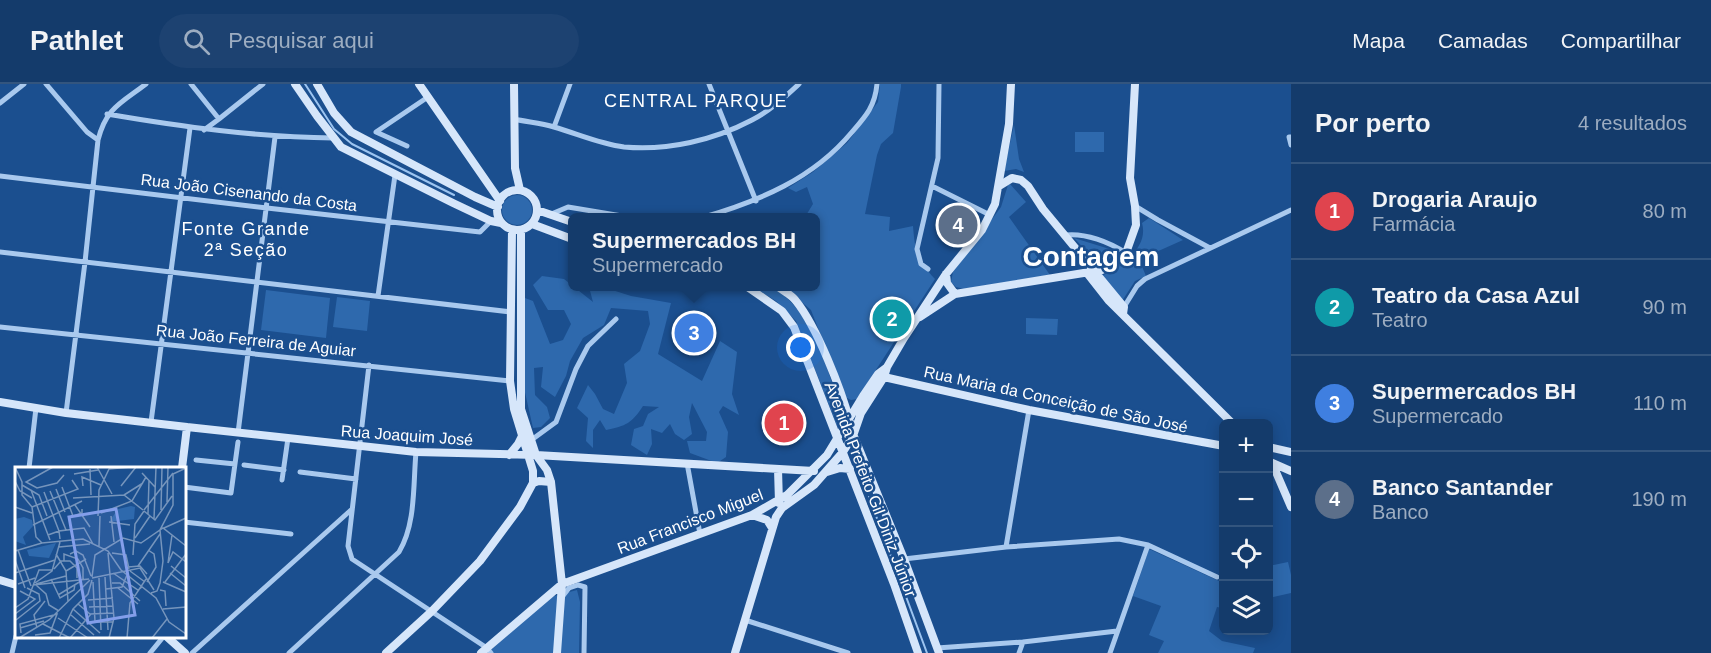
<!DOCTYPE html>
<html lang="pt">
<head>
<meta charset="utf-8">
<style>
  :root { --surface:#143b6b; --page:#1d4271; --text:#f1f3f6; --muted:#9dadc1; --line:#33557e; --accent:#90b9f0 }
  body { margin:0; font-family:Helvetica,sans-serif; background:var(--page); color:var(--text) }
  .controls { position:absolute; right:18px; bottom:18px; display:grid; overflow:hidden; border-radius:9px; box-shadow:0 3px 15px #0003 }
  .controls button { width:54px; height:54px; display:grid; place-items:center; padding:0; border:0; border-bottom:2px solid var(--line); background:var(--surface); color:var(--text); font:30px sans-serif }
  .you { position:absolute; left:801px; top:264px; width:21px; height:21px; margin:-15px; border:4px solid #fff; border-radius:50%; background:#1a73e8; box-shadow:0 0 0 9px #1a73e833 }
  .badge { display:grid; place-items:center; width:39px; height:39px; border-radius:50%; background:var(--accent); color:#fff; font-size:20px; font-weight:700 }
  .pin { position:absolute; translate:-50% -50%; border:3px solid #fff; box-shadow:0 2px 6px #0006 }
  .popup { position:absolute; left:568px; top:129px; width:252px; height:78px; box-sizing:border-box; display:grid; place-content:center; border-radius:9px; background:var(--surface); filter:drop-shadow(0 2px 4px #0005); font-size:20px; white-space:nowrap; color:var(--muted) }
  .popup b { font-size:22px; color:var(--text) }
  .popup::after { content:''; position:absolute; left:50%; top:100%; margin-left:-12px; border:12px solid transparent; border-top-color:var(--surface) }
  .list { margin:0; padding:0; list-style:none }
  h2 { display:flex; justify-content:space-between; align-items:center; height:78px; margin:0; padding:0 24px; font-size:26px }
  h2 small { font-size:20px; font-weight:400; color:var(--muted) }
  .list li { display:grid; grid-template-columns:39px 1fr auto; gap:18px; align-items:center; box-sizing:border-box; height:96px; padding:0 24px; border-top:2px solid var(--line) }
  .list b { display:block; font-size:22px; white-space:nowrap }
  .list p { margin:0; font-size:20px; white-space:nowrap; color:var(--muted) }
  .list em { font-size:20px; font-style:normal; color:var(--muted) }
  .icon { flex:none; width:33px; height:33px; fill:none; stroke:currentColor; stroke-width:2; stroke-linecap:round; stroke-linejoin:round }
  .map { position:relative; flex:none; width:1291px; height:569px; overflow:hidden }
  header { display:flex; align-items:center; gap:36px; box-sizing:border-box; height:84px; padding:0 30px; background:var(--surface); border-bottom:2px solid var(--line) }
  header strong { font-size:28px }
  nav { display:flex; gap:33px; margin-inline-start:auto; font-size:21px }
  .search { width:420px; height:54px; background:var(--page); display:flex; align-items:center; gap:15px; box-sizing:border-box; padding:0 21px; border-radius:33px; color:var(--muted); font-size:22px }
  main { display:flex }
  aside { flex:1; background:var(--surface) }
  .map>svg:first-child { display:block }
</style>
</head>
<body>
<header>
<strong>Pathlet</strong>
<div class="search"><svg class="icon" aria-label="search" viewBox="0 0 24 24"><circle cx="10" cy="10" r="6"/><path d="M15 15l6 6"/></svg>Pesquisar aqui</div>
<nav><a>Mapa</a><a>Camadas</a><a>Compartilhar</a></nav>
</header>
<main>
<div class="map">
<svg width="1291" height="569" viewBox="0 0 1291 569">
  <rect width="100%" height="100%" fill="#1b4f8f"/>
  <path fill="#2e69ad" d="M880 0H901V3L893 49 881 60 877 71 865 130 890 133 889 147 913 142C915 167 917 176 935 195L857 315 851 316 845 313 811 226 784 203 816 202V134L805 133 813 120 807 103 796 108 788 104 813 88 847 59 878 18Z
    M1014 41 1019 75 1024 88 1016 85 1004 87Z
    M1075 48H1104V68H1075Z
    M1010 100 1026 118 1009 133 1050 191 964 205 956 203 951 198 953 188 1001 123 1008 101Z
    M502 126a15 15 0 1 1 30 0a15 15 0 1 1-30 0Z
    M1149 134 1183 156 1145 173 1144 170 1138 173 1146 192 1135 197 1122 217 1102 192C1121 180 1149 165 1142 139Z
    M1074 154 1116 167 1117 170 1100 181Z
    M542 192 564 195 593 218 589 203H603L631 212 671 219 658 270 702 297 720 257 737 268 732 310 739 331 723 322 719 328 728 348 726 373 717 379 690 369 687 357H706L707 348 692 319 689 333 692 350 684 356 675 350 670 340 662 349 651 345 652 360 647 371 631 361 634 345 643 342 648 330 659 323 643 322C632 339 626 342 606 346L600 336 593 346V364L586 357 588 334 577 324 588 301 595 310 603 325 614 330 627 299 624 280 640 267 650 240 648 227 611 224 604 241 583 254 570 277 566 292 555 313 541 303 543 283 534 284 535 311 547 323 550 334 541 343 533 344 524 304 525 214 533 217 550 260 563 256 571 240 564 226H548L533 201Z
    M753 203C759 203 766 201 772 204 813 224 829 292 844 333L838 344 796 237 776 217Z
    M266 206 330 214 326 254 261 246Z
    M337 213 370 217 367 247 333 243Z
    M1026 234 1058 235 1057 251 1026 250Z
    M1149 465 1219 497 1221 491 1223 492 1222 524 1217 523 1209 547 1222 557 1255 564 1253 569H1158L1164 557 1149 551 1161 522 1133 512Z
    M1288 478 1291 491V509L1269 514V482Z
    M577 506 580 518 579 569H492L490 567 547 514Z"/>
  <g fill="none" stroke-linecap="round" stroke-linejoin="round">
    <path stroke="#9cc4f0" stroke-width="2" d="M305 0 334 45 352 60 454 111
      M869 413 927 569"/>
    <path stroke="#a9c9ee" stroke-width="5" d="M46 0 87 48 98 56
      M191 0 219 35 204 46
      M709 0 756 117
      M0 19 24 0
      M107 30C183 43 256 53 333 54
      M219 35 263 0
      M514 35C527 38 541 39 554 43 578 50 600 60 624 63 668 67 714 56 752 36 770 27 785 13 799 0
      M554 43 570 0
      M1291 53H1289L1291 61
      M407 62 376 48 428 13
      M0 92 267 124 471 147 480 148 491 137
      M932 102 990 131
      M1135 122 1158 136 1210 164
      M549 131 568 123 634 134
      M701 134C759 117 813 95 852 48 866 32 875 22 877 0
      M1066 151C1086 149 1109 158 1126 169
      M0 168 511 228
      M928 185 921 180 917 165 938 74 939 0
      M378 212 395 91
      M1124 223 1137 202 1145 195 1291 126
      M0 243 510 297
      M369 281 348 462 352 475 487 564 491 569
      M66 329 85 178 98 56C106 24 121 19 146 0
      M151 338 190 44
      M238 349 275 53
      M530 357 556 338 576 285 588 262 616 235
      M196 376 235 380
      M687 379 700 450
      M244 381 284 386
      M29 384 36 324
      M300 388 356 395
      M282 396 288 354
      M184 403 231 409 238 358
      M184 438 291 450
      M1006 463 1029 326
      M904 475 1006 463 1119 455 1148 461 1217 493
      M562 513 569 504 578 501 585 503 584 569
      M745 536 848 569
      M937 564 1023 558 1117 547
      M12 569 16 552
      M150 569 164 552
      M192 569 351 426
      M289 569 399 468C416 440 413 401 416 368
      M1019 569 1023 558
      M1110 569 1148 461"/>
    <path stroke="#d6e6fa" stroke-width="8" d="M295 0 317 32 341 63 453 119 491 137 501 139
      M317 0 334 29 351 48 475 113 498 123
      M419 0 500 117
      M514 0 515 84 520 106
      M999 102 1012 94 1021 96 1028 102 1043 125 1124 223 1123 230
      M497 126a20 20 0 1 1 40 0a20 20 0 1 1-40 0Z
      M537 126 572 138
      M532 140 572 155
      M521 146V325L536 371 547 386 551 398 562 500 557 569
      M1087 189 1109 217 1233 340
      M946 190 947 199 955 210
      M746 202 782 227 794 243 894 500 918 569
      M777 202C783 207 792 211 796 217 817 243 841 305 850 338
      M920 233 955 210 1102 186 1115 179 1126 169 1136 141 1135 122 1130 94 1135 0
      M884 293 1029 326 1224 362
      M0 318 66 329 187 343 416 368 536 371 814 387
      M853 350 904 475 939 569
      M1268 363 1291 368
      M509 371 518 360 522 352
      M1268 377 1291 387
      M1273 381 1291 423
      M182 384 187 343
      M778 385 779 419
      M827 388 840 384 850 385
      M533 399 539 397 551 398
      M752 431 767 436 772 444
      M0 496 16 501
      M166 552 185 569
      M386 569 432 527 480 477 520 423 533 399V387L514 325 510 297 512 146
      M481 569 562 500 752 431 787 411 827 371 863 312 878 290 886 284
      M735 569 776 433 782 424 814 401 843 368 853 352 861 329 884 293 887 283 904 254 946 190 982 146 995 120 1009 40 1011 0"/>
  </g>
  <g text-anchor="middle" stroke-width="5" stroke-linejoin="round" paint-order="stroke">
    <g font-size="16" fill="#fff" stroke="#1b4f8f">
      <text transform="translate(249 108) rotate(7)" y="6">Rua João Cisenando da Costa</text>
      <text transform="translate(256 256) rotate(6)" y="6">Rua João Ferreira de Aguiar</text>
      <text transform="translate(1056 315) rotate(12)" y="6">Rua Maria da Conceição de São José</text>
      <text transform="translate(407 351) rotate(4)" y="6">Rua Joaquim José</text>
      <text transform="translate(871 405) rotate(69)" y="6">Avenida Prefeito Gil Diniz Júnior</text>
      <text transform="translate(690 437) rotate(-21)" y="6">Rua Francisco Miguel</text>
    </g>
    <g font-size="18" letter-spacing="1.5" fill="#fff" stroke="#1b4f8f">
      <text x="696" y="23">CENTRAL PARQUE</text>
      <text x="246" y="151">Fonte Grande<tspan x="246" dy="21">2ª Seção</tspan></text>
    </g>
    <g font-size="28" font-weight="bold" fill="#fff" stroke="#1b4f8f">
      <text x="1091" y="182">Contagem</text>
    </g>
  </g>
  <g transform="translate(15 383)">
    <rect width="171" height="171" fill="#1b4f8f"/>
    <path d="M116 39 120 40 119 52 94 55 103 42ZM9 50 17 53 18 59 8 70 11 78 0 74V52ZM41 76 34 91 14 89 12 83Z" fill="#2e69ad"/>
    <path fill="none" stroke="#7695bc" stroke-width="1.5" d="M0 0 7 15V28L17 40 21 70 27 76 68 72 93 84 106 103 141 131 154 155 171 167M38 0 11 15 22 21 42 16 49 8M82 0 97 27M75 2 76 28M94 2 116 0M127 6 140 20M59 7 83 3M0 14 5 24 17 31M7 18 24 28 32 49M68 19 67 10 86 18M106 19 121 0M47 20 58 49 67 46V42M41 22 50 45M16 23 35 73M35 24 51 63M29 25 44 64 33 68M109 28 128 16M58 31 109 28 128 43M152 35 153 0M60 38 75 60M0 40 17 46M17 40 63 22 57 13M129 43 158 6M146 43 147 0M129 44 140 53 157 29M86 46 117 34 131 10M133 47 134 13M83 49 84 23 95 0M96 49 99 75M139 52 141 0M94 55 115 58M18 58 67 34M149 61 171 51M120 71 135 49M45 72 44 64 69 61 78 77M84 79 85 49M44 80 75 77M3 83 16 119M0 84 27 76M93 86 99 151 94 171M97 86 111 88 114 102M41 87 51 104 53 135M55 87 61 84 68 88 76 109M118 88 120 57 129 44M0 93 10 121M49 94V87L63 92 68 101V113M153 96 158 85 171 95M153 96 157 68M123 99 145 67M156 99 171 111M113 100 125 99 132 107M39 102 46 94H55L62 101V111M51 104 71 92M115 104 130 115M0 106 40 93M98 106 123 123 127 120M155 106 171 119M77 110 80 88 108 71 126 76 148 61 171 79M90 110 93 163M77 111 125 101 139 123M84 111 86 163M36 112 45 131 59 123 60 117M78 115 80 155H98M132 115 141 100 139 87 133 83M148 115 171 125M150 115 171 87M20 116 37 104 45 75M97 116H105L125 134M3 117 20 111M21 117 51 109M18 118 74 112M21 118 31 127 34 138 44 144M103 121 123 137M91 122 107 120 112 108M145 123 150 124 151 139M136 126 142 124 145 116 148 94 145 63 158 38V7L171 1M43 128 66 114M73 133 98 131M63 137 75 147 99 146M74 140 98 139M0 141 13 132 24 103H37M58 142 85 166M148 142 171 140M0 147 20 132 5 124M56 148 79 168M43 151 73 171M1 153 25 134 24 127 12 121M28 157 55 171 76 147M5 161 29 154M22 161 19 148 30 134M6 166 5 157 42 147 35 166 20 168M4 171 34 153 75 113M44 171 58 142 73 127 77 113M112 171 115 136 131 112M137 171 152 152"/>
    <path fill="#839eea" fill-opacity="0.15" stroke="#839eea" stroke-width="3" d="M101 42 120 148 73 156 54 50Z"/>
    <rect width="171" height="171" fill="none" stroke="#fff" stroke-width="3"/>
  </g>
</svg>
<div class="controls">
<button>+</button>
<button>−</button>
<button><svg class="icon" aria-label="locate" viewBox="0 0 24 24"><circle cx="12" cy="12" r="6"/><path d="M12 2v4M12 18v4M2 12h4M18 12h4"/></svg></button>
<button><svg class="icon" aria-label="layers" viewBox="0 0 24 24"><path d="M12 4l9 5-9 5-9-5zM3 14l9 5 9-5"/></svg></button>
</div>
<div class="you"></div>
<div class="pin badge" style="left:784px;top:339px;background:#e0444e">1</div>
<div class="pin badge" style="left:892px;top:235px;background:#0f9aa8">2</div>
<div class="pin badge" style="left:694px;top:249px;background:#3f7fe0">3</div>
<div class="popup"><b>Supermercados BH</b>Supermercado</div>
<div class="pin badge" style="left:958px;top:141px;background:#5c6f8a">4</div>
</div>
<aside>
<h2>Por perto<small>4 resultados</small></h2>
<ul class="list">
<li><span class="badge" style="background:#e0444e">1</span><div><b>Drogaria Araujo</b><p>Farmácia</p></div><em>80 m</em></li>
<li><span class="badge" style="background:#0f9aa8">2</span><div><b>Teatro da Casa Azul</b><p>Teatro</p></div><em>90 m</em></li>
<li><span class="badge" style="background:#3f7fe0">3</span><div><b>Supermercados BH</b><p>Supermercado</p></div><em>110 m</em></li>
<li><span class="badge" style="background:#5c6f8a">4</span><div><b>Banco Santander</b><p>Banco</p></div><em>190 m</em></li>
</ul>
</aside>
</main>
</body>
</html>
